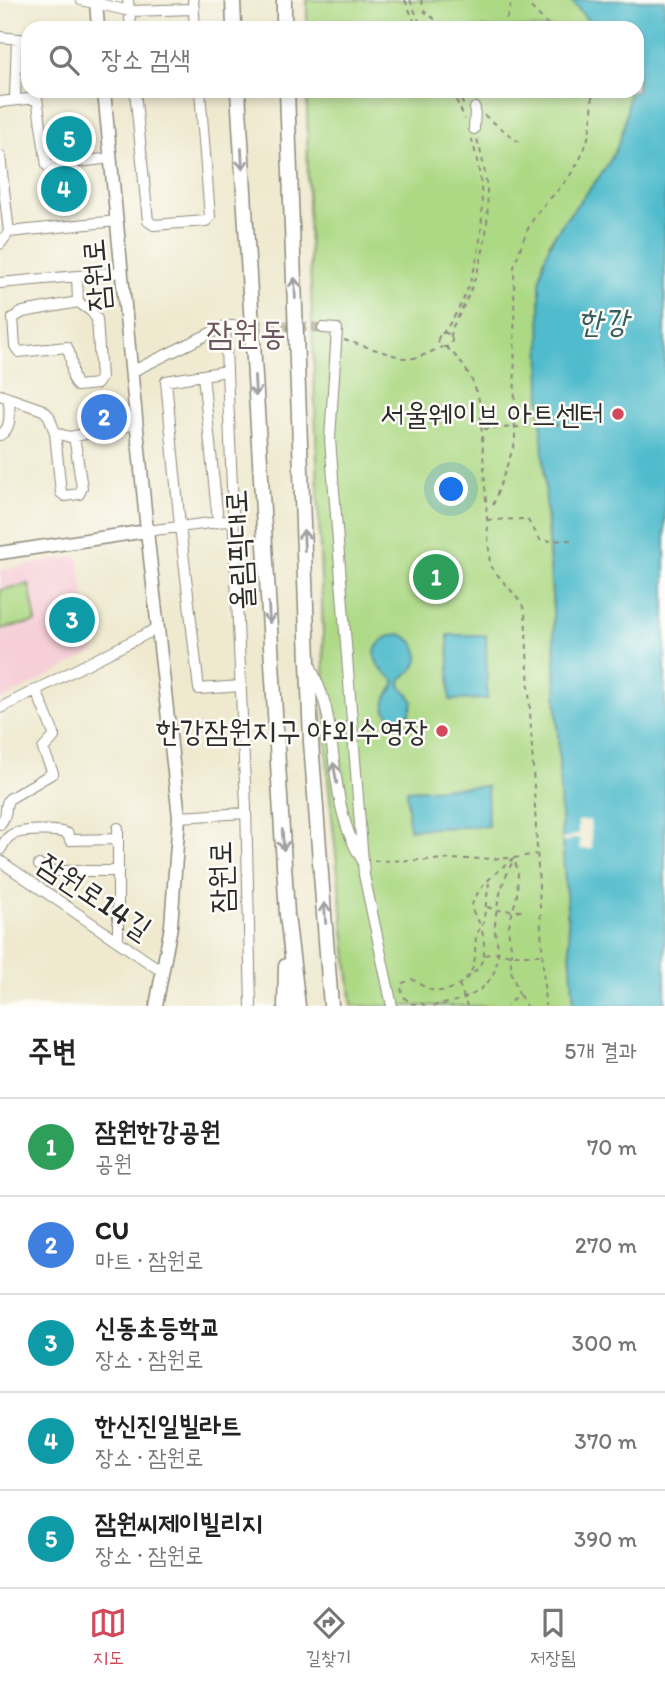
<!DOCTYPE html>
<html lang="ko">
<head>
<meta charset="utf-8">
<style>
  :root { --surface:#fff; --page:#f2f2f2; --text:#222; --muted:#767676; --line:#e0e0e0; --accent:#d1495b }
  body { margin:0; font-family:Itim,"Poor Story",sans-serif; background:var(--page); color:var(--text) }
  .you { position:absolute; left:452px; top:490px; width:24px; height:24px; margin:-18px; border:5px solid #fff; border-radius:50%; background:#1a73e8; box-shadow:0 0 0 10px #1a73e833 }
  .badge { display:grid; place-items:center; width:46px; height:46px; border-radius:50%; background:var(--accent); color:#fff; font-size:23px; font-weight:700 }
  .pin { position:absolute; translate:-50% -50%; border:4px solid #fff; box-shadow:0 2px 7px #0006 }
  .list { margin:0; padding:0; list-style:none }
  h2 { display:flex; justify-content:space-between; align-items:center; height:91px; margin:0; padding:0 28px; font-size:30px }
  h2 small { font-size:23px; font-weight:400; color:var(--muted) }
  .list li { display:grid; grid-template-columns:46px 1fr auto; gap:21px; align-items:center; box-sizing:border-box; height:98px; padding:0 28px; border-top:2px solid var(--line) }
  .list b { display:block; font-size:26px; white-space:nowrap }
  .list p { margin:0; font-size:23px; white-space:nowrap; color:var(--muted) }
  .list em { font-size:23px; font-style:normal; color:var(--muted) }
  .icon { flex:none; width:38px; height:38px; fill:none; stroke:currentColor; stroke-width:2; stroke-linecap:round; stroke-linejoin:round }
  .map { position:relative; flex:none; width:665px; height:1006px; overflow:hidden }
  .search { position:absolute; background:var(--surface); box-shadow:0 4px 10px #0003; left:21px; right:21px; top:21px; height:77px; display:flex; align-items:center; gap:18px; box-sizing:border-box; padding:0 24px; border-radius:21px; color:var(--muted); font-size:26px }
  .sheet { height:581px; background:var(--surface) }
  nav { display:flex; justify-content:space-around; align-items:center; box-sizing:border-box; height:98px; border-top:2px solid var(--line); background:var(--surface); font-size:19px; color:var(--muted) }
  nav a { display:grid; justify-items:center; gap:4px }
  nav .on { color:var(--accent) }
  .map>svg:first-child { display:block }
</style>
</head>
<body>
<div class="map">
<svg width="665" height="1006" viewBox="0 0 665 1006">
  <rect width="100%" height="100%" fill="#fdfcf7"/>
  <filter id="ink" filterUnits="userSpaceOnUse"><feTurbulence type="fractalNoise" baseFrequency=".0143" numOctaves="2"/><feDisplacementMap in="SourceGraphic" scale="14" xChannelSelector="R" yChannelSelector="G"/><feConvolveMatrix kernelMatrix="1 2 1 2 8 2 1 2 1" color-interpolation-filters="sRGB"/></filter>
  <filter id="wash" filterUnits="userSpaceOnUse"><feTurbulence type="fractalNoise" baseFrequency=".00686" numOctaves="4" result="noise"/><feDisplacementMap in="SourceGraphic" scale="28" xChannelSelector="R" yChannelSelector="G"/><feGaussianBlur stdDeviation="1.57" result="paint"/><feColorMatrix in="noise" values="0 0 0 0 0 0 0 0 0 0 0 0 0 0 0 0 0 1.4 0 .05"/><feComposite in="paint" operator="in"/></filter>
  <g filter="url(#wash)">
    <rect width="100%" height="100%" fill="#efe9cf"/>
    <path fill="#f6cfd8" d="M78 556 94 652 0 701V570Z"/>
    <path fill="#add985" stroke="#6c8258" stroke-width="2" d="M307 0H571L594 28H307Z
      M307 91H629L627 118 619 144 608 165 549 242 546 514 553 610 562 839 574 1006H352L328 779 308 202Z
      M29 584 36 622 0 629V590Z"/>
    <path fill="#50bbcc" stroke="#3e737c" stroke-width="2" d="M571 0H665V1006H574L562 839 553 610 541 423 540 282C544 231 580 207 606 167 622 144 627 118 629 91H637V28H594Z
      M400 634C414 639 425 654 414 668 410 673 404 675 400 681L401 687 409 694 413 702 409 715C398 721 382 717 385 701 387 692 395 691 395 681 390 675 382 673 378 665 368 648 384 635 400 634Z
      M448 635H486L487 699 450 700Z
      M487 786 488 826 409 829 407 790Z"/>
    <path fill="#efe9cf" d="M590 820 592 849H580L579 838 562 842V839L578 834V821Z"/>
  </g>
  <g filter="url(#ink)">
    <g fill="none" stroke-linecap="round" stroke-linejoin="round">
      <path stroke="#c8c3ae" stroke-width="10" stroke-dasharray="10 5" stroke-linecap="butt" d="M237 326 275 325 323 328"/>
      <g stroke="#8d8a7d" stroke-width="12">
        <path id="minor" d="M81 0 130 11 194 9
          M128 0 131 28
          M193 0 195 28
          M0 37 28 40
          M135 91 148 221 154 225 206 221 210 217 200 91
          M15 97 17 39
          M0 102 37 98 47 166 111 158
          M474 129 475 108
          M0 156 9 232 0 244
          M9 232 117 221
          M77 276 78 302 91 311 97 319 101 378 97 384 77 386C69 376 74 359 67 347L19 352 15 346 13 318 23 312 78 302
          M0 283 122 272
          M225 326 246 807 251 1006
          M323 328 337 329 330 439 364 875 392 1006
          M131 372 225 326H237
          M203 375 227 371
          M0 395 43 410 49 416 55 433 70 437 136 424
          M55 433 61 493 65 496 79 494 82 488 74 436
          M0 435C13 428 9 411 9 398
          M218 522 203 375 166 381 180 526 199 689 241 686
          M147 531 234 520
          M311 667C316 680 323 694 326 708 337 758 333 813 361 858
          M0 708 158 628
          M179 817 246 813
          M0 824C10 812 3 807 9 799L53 773 43 749 54 737V734L36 690
          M0 850C3 846 5 839 10 836 19 829 58 829 68 834L70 840 118 839
          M0 861 163 972
          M39 865 52 871H117
          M118 940V828"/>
      </g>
      <g stroke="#8d8a7d" stroke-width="15">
        <path id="major" d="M96 0 98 28
          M104 91 147 531 179 817 171 926 156 1006
          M0 553 147 531"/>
      </g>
      <g stroke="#8d8a7d" stroke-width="17">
        <path id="highway" d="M233 0 234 28
          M284 0V28
          M238 91 287 915 298 1006
          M287 91 311 742 331 1006
          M285 1006 286 966"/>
      </g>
      <path stroke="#8d8a7d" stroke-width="2" stroke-dasharray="5 5" stroke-linecap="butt" d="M405 0 417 28
        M410 0 422 28
        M421 0 425 12 447 28
        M524 0 551 28
        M502 28 508 15 512 0
        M452 91 465 119
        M457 91 465 108
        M476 100 478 91
        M484 115 519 142
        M438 340a7 7 0 1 1 14 0a7 7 0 1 1-14 0Z
        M442 334C485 280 491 201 471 137
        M451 337 452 328C487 266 498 209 477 139
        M344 340 403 358H417L442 347
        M446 347C464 362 475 382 480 404L490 566 520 601 525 611 545 1006
        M484 429 601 422
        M493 505 515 443 514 267C520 249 526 228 538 212 546 202 556 193 564 183 587 155 594 127 592 91
        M488 520 527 519 541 541 574 540
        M374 861 514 858 536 854
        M487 907 497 910 524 911
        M485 955 498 952 510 955H541
        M466 979C488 963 486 949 481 926L483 924 489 883
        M459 984 467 1006
        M520 995 526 1006
        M425 1006 421 1003 411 1004 402 995 401 984 412 979C417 982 425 988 431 990 448 995 471 981 474 963 477 948 472 941 481 926L471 908C477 886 497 872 514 858L518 873 517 895 508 929 511 946V971L519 994 507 1006
        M433 1006C465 1000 496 992 498 953 499 944 494 935 495 926 496 902 503 880 514 859"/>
      <use href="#minor" stroke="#fff" stroke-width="10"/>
      <use href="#major" stroke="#fff" stroke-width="12"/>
      <use href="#highway" stroke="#fff" stroke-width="14"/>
    </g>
    <defs><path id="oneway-shaft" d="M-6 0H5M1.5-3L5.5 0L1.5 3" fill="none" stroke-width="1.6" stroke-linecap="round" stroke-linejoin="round" transform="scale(1.75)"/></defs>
    <g stroke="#a0a0a0">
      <use href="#oneway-shaft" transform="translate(242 159) rotate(87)"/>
      <use href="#oneway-shaft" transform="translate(295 288) rotate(-92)"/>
      <use href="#oneway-shaft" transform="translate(255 386) rotate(87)"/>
      <use href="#oneway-shaft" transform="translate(304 540) rotate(-92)"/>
      <use href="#oneway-shaft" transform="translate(269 613) rotate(87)"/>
      <use href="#oneway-shaft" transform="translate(335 773) rotate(-100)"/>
      <use href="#oneway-shaft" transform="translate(283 840) rotate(86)"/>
      <use href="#oneway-shaft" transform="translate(325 913) rotate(-94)"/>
    </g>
  </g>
  <g fill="#d1495b" stroke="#fdfcf7" stroke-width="2.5">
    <circle cx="618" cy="414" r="7"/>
    <circle cx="442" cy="731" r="7"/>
  </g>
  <g text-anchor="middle" stroke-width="5" stroke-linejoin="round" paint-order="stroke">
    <g font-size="30" fill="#2b2b2b" stroke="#fdfcf7">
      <text transform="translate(96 275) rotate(-95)" y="10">잠원로</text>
      <text transform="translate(239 550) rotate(-93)" y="10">올림픽대로</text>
      <text transform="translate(221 877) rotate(-91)" y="10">잠원로</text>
      <text transform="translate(95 896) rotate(34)" y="10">잠원로14길</text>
    </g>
    <g font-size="30" fill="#2b2b2b" stroke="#fdfcf7" text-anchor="end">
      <text x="604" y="424">서울웨이브 아트센터</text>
      <text x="428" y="741">한강잠원지구 야외수영장</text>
    </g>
    <g font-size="32" font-style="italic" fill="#385d63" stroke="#fdfcf7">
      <text x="603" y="332">한강</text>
    </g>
    <g font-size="33" fill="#6c5661" stroke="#fdfcf7">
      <text x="246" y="344">잠원동</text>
    </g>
  </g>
</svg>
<div class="you"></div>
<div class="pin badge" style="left:436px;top:577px;background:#2e9e5b">1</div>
<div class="pin badge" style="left:104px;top:417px;background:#3f7fe0">2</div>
<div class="pin badge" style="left:72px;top:620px;background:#0f9aa8">3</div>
<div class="pin badge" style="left:64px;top:189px;background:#0f9aa8">4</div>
<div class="pin badge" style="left:69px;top:139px;background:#0f9aa8">5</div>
<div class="search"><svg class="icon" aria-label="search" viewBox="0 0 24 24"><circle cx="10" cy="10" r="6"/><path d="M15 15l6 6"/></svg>장소 검색</div>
</div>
<section class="sheet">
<h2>주변<small>5개 결과</small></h2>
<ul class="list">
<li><span class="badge" style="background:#2e9e5b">1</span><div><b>잠원한강공원</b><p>공원</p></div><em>70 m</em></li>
<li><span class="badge" style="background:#3f7fe0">2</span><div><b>CU</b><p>마트 · 잠원로</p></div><em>270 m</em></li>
<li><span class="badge" style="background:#0f9aa8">3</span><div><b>신동초등학교</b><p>장소 · 잠원로</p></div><em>300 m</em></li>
<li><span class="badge" style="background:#0f9aa8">4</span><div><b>한신진일빌라트</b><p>장소 · 잠원로</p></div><em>370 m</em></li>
<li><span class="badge" style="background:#0f9aa8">5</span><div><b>잠원씨제이빌리지</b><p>장소 · 잠원로</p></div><em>390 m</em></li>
</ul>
</section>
<nav>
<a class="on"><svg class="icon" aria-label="map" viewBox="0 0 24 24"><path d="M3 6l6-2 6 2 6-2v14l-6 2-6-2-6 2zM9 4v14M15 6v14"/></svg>지도</a>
<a><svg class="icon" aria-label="directions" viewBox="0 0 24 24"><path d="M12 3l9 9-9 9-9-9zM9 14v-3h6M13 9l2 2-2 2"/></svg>길찾기</a>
<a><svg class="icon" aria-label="saved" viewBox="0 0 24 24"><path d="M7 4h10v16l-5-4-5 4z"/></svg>저장됨</a>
</nav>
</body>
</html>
